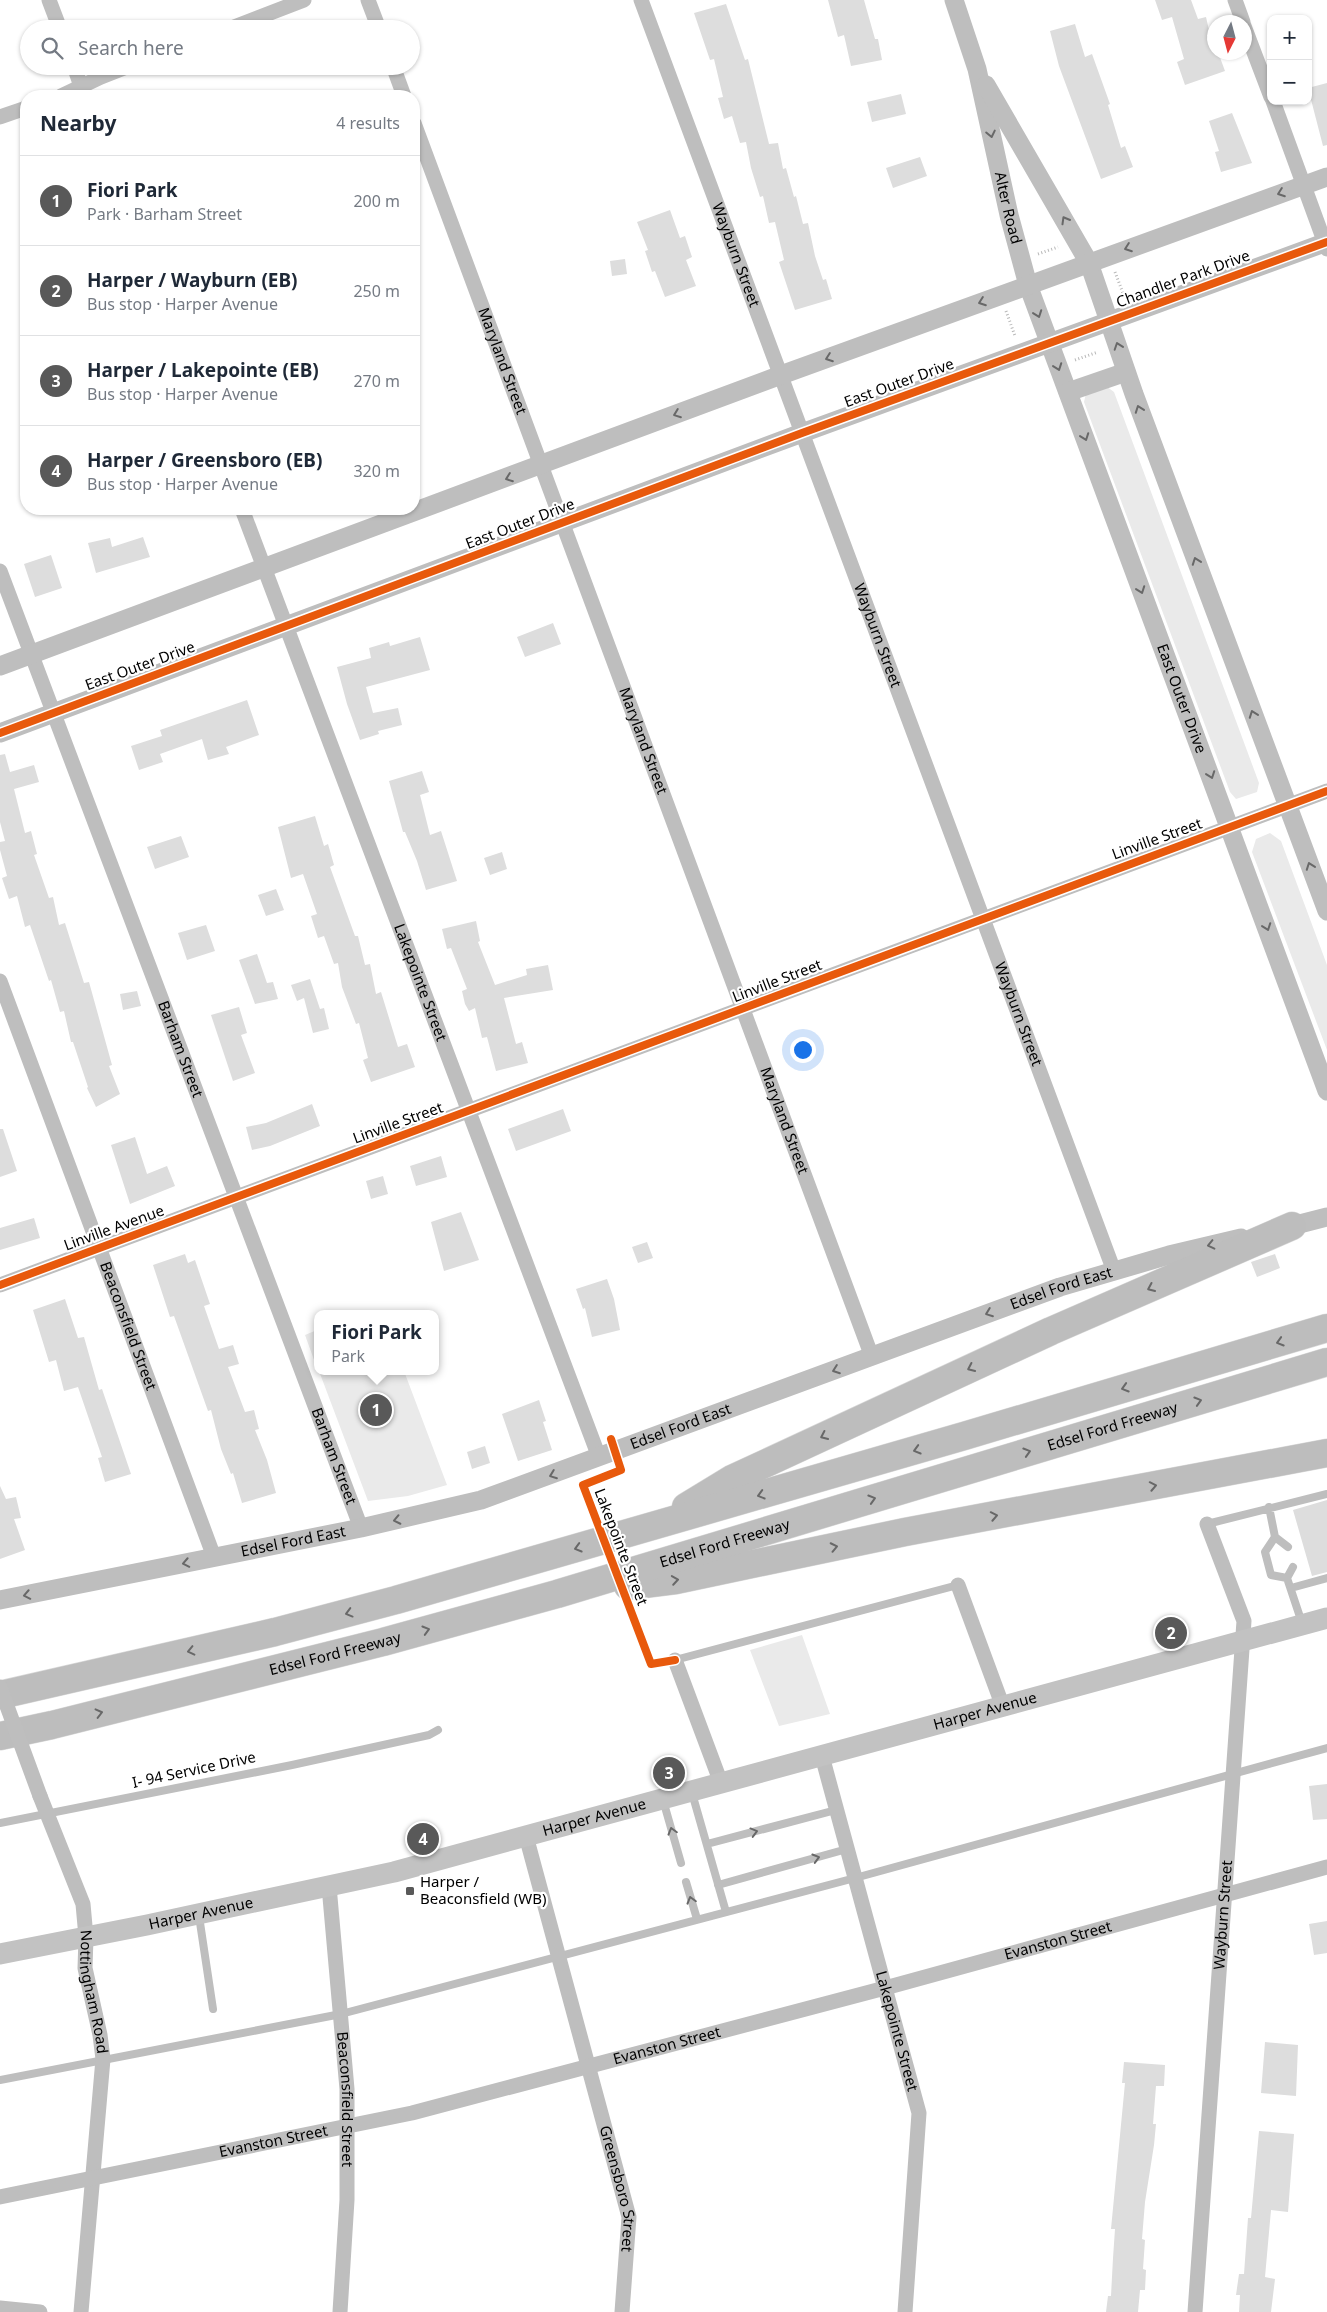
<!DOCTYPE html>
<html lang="en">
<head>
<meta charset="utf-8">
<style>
  :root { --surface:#fff; --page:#f6f6f7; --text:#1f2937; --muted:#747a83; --line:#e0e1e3; --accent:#595959 }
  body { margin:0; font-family:"Noto Sans",sans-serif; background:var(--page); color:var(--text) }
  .controls { position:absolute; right:15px; top:15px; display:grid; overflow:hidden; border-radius:10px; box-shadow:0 1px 4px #0004 }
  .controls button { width:45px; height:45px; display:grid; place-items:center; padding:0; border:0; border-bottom:1px solid var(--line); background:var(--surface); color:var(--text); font:25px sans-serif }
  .compass { position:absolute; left:1207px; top:15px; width:45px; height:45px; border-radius:50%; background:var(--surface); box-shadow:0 1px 4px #0004; rotate:186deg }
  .you { position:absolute; left:802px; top:1049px; width:18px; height:18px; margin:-12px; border:4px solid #fff; border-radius:50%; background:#1a73e8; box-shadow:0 0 0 8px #1a73e833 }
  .badge { display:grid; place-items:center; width:32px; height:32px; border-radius:50%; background:var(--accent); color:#fff; font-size:16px; font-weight:700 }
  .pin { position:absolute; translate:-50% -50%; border:2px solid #fff; box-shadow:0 1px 5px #0006 }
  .popup { position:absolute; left:314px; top:1310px; width:125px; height:65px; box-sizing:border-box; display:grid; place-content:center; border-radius:10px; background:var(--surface); filter:drop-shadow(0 1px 4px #0005); font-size:16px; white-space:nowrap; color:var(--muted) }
  .popup b { font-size:19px; color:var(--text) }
  .popup::after { content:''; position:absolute; left:50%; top:100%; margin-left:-10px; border:10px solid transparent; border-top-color:var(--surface) }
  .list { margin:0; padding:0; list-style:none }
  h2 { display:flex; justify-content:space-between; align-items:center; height:65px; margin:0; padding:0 20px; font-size:21px }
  h2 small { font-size:16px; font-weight:400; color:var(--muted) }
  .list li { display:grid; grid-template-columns:32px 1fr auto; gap:15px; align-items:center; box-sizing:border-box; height:90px; padding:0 20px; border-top:1px solid var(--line) }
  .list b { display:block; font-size:19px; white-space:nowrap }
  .list p { margin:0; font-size:16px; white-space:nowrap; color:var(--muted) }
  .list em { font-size:16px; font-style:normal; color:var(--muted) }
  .icon { flex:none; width:28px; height:28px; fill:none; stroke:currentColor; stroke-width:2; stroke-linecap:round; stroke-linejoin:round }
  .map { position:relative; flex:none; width:1327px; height:2312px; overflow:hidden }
  .search { position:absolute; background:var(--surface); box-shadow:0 1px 4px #0004; left:20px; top:20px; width:400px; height:55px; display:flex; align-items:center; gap:12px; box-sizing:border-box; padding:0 18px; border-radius:28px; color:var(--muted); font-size:19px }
  .panel { position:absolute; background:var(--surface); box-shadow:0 1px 4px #0004; left:20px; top:90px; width:400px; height:425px; border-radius:20px }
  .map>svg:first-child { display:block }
</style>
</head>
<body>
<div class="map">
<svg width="1327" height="2312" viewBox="0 0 1327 2312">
  <rect width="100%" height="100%" fill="#fff"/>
  <path fill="#eaeaea" d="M1106 386 1114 392 1259 783 1257 792 1236 799 1230 792 1084 402 1086 393Z
    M1270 833 1281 841 1327 965V1050L1252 852 1256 839Z
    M317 1330V1368L305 1335Z
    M319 1371H404L447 1485 408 1496 368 1501Z
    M802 1635 830 1714 779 1726 750 1650Z"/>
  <path fill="#ddd" d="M828 0H864L875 39H878L882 60 851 66 844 35 838 37Z
    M1155 0H1191L1198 19 1206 17 1214 52H1218L1225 71 1185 85 1177 62 1184 59 1172 17 1162 20Z
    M726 4 745 60 748 59 769 144 778 143 783 169 786 168 794 197 796 196 803 224 808 223 815 256 823 280 826 279 832 299 795 310 779 262 784 260 775 222 769 223 763 196 760 197 751 168 746 142 740 143 732 116 724 119 718 98 723 97 714 59 710 60 694 13Z
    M1075 24 1085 57 1092 54 1110 104 1108 105 1121 148 1125 146 1133 167 1101 179 1059 66 1050 31Z
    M1327 83V145L1323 146 1308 88Z
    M901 94 906 114 872 122 867 102Z
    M1232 113 1252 163 1221 172 1215 152 1219 151 1209 121Z
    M920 157 927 176 893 188 886 168Z
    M670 210 680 238 685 236 692 257 686 260 696 286 665 297 655 271 652 272 645 251 648 250 637 222Z
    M625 259 627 274 612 276 610 261Z
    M143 537 150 557 96 573 88 543 110 538 112 547Z
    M51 555 62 588 35 597 24 564Z
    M553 623 561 644 525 657 517 637Z
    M420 637 430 670 366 687 373 713 398 708 402 725 378 731 379 734 360 740 347 704 337 667 371 658 369 648 389 642 390 646Z
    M247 700 259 735 226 747 229 754 208 760 202 739 160 754 163 762 139 770 131 746 162 736 160 730Z
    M5 754 10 772 34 765 39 782 14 789 25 833 31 831 37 854 34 855 49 898 53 897 59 925 65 923 84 983 89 982 112 1065 109 1066 120 1094 96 1107 87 1088 88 1087 73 1042H71L64 1011 60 1012 51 980 49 981 30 925 25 927 17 896 9 899 2 878 7 876 0 850V842L5 841 0 822V755Z
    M422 771 429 792 420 795 430 835 441 831 457 881 426 890 417 861 405 832H403L389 781Z
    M315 816 324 846 328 844 334 865 330 867 355 936H358L365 965 370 964 376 994 381 992 398 1047 407 1044 415 1067 371 1082 363 1060 368 1058 359 1023 356 1024 342 987 338 963 334 964 324 936 318 938 311 916 317 914 303 874 291 878 278 827Z
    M181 836 189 857 155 869 147 847Z
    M502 852 507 869 490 875 484 858Z
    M276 889 284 910 266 916 258 895Z
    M476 921 480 941 478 942 495 985 527 975 526 969 548 965 553 990 504 998 516 1044 522 1042 528 1063 496 1071 487 1037 482 1038 475 1008 469 1011 465 1004 462 991 467 989 451 948 447 949 442 929Z
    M206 925 215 951 187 960 178 933Z
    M257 954 267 983 273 982 278 999 255 1004 239 960Z
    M310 979 320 1009 324 1008 329 1029 313 1033 304 998 297 1001 291 985Z
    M137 991 141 1006 123 1010 120 994Z
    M239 1007 247 1033 241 1035 255 1073 233 1081 211 1015Z
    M312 1104 320 1126 270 1146 252 1150 246 1127 266 1123Z
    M563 1109 571 1131 516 1151 508 1129Z
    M0 1129H3L17 1171 0 1177Z
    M135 1137 147 1174 167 1166 175 1186 130 1204 111 1145Z
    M441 1156 447 1177 416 1186 410 1166Z
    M383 1176 388 1194 371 1199 366 1181Z
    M461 1212 479 1260 444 1271 431 1222Z
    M34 1218 40 1238 0 1250V1228Z
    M647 1242 653 1258 638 1263 632 1247Z
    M185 1254 188 1263 195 1260 210 1304 204 1306 219 1349 233 1345 239 1364 228 1367 245 1412 254 1410 259 1429 255 1430 267 1460 276 1493 242 1503 233 1473 231 1474 221 1449 211 1410 208 1411 174 1316 170 1317 153 1265Z
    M1275 1254 1280 1268 1257 1277 1251 1262Z
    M607 1279 614 1299 620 1330 592 1337 585 1308 583 1309 576 1289Z
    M65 1299 78 1338 84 1337 99 1390 102 1389 131 1474 105 1482 98 1458 102 1457 78 1387 64 1391 56 1360 49 1362 33 1310Z
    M539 1400 546 1421 543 1422 552 1450 518 1461 502 1414Z
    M485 1446 490 1463 472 1469 467 1452Z
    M0 1486 6 1499 16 1497 21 1518 14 1519 25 1550 0 1559Z
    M1327 1500V1572L1312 1576 1293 1510Z
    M1327 1784V1819L1313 1820 1309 1786Z
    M1327 1921V1953L1314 1955 1309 1924Z
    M1265 2042 1298 2045 1296 2096 1261 2093Z
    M1124 2062 1165 2065 1164 2086H1156L1153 2124H1156L1154 2145 1145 2202 1142 2239 1145 2240 1143 2269 1146 2270 1145 2290H1140L1138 2312H1106L1108 2296H1111L1113 2258 1115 2229H1111L1125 2083H1122Z
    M1259 2131 1294 2134 1288 2212 1271 2210 1265 2277 1275 2279 1271 2312H1239L1240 2295H1236L1239 2274H1244L1248 2218H1251Z"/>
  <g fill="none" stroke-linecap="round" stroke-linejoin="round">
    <g stroke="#dbdbdb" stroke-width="29">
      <g id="motorway">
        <path d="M686 1507 732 1479 1051 1331 1292 1226"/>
        <path d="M628 1586 676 1580 905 1532 1327 1453"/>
        <path d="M0 1695 275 1632 396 1600 964 1436 1327 1328"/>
        <path id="s15" d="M0 1736 52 1725 383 1642 557 1594 1327 1362"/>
      </g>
    </g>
    <path stroke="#b8b8b8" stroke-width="3" stroke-dasharray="1 2.5" stroke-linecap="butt" d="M1038 254 1058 247
      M1115 272 1124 296
      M1006 311 1015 336
      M1075 360 1098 352"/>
    <path stroke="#bebebe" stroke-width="8" d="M1269 1507 1275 1537
      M1207 1524 1327 1494
      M1288 1547 1275 1537 1265 1552 1271 1575 1287 1578 1302 1623
      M1287 1578 1293 1567
      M1291 1588 1327 1578
      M675 1660 958 1585
      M692 1793 726 1912
      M663 1800 681 1863
      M0 1823 292 1765 429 1735 438 1730
      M707 1844 836 1810
      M686 1882 697 1919
      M718 1885 847 1849
      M199 1916 213 2009
      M0 2080 341 2014 855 1878 1327 1748"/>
    <g stroke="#bebebe" stroke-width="15">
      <path d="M49 0 60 29"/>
      <path d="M368 0 379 29"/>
      <path id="s1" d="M641 0 1114 1271"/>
      <path d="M1235 0 1243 22"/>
      <path d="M1244 26 1271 97"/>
      <path d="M229 29 304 0"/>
      <path d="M74 66 84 95"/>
      <path d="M393 66 404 96"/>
      <path d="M61 96 101 77 129 66"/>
      <path d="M1273 101 1327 249"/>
      <path d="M0 117 26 108"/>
      <path id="s2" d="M414 123 872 1357"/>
      <path id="s3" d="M242 509 599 1457"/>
      <path id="s4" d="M0 571 361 1528"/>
      <path id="s5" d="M0 981 214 1557"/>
      <path d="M0 1285 1327 791"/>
      <path d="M958 1585 1003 1707"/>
      <path d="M675 1660 721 1783"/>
      <path id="s6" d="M822 1756 919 2113 905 2312"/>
      <path id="s7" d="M40 1796 83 1904 86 1937 85 1968 100 2035 103 2059 81 2312"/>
      <path id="s8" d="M526 1836 629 2217 622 2312"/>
      <path id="s9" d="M329 1886 347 2089V2200L340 2312"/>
      <path id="s10" d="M0 2197 412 2113 885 1988 1327 1867"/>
      <path d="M0 2308 40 2312"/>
      <path id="s11" d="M1195 2312 1244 1621 1207 1524"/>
    </g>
    <g stroke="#bebebe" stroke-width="19">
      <path id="s12" d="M954 0 977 69 1009 215 1028 285 1327 1091"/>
      <path d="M986 85 1089 263 1134 394 1327 911"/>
      <path d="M1068 392 1126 372"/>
      <path d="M0 666 781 375 1327 177"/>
      <path d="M0 733 802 433 1327 242"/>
      <path d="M1280 1229 1327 1217"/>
      <path id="s13" d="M0 1600 361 1528 481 1500 1060 1287 1169 1255 1241 1238"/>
    </g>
    <path stroke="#c2c2c2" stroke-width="21" id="s14" d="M0 1954 147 1925 394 1872 1327 1618"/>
    <use href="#motorway" stroke="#bdbdbd" stroke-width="28"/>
    <path stroke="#bebebe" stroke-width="15" d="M0 1687 40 1796"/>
    <g stroke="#fff" stroke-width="11">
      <path id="cycleway" d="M0 733 802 433 1327 242
        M0 1285 1327 791
        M611 1439 621 1470 583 1485 651 1664 675 1660"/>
    </g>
    <use href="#cycleway" stroke="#e8590c" stroke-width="8"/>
  </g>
  <defs><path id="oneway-chevron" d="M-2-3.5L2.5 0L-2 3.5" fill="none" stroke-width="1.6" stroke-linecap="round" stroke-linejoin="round" transform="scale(1.25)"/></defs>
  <g stroke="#686868">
    <use href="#oneway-chevron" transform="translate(991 134) rotate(78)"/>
    <use href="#oneway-chevron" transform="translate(1281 193) rotate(160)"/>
    <use href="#oneway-chevron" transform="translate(1065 220) rotate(-120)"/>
    <use href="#oneway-chevron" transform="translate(1128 248) rotate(160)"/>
    <use href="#oneway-chevron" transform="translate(982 302) rotate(160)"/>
    <use href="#oneway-chevron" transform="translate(1038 314) rotate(70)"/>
    <use href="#oneway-chevron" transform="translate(1118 346) rotate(-109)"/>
    <use href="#oneway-chevron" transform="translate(829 358) rotate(160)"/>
    <use href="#oneway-chevron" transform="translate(1058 367) rotate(70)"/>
    <use href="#oneway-chevron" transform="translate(1139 409) rotate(-110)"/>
    <use href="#oneway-chevron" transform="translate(677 414) rotate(159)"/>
    <use href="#oneway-chevron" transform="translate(1085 437) rotate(70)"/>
    <use href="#oneway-chevron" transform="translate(509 478) rotate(160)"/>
    <use href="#oneway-chevron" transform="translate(1196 561) rotate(-110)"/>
    <use href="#oneway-chevron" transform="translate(1141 590) rotate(70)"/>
    <use href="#oneway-chevron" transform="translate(1253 714) rotate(-110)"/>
    <use href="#oneway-chevron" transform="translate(1211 775) rotate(70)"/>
    <use href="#oneway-chevron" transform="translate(1310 866) rotate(-110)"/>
    <use href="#oneway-chevron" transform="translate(1267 927) rotate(70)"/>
    <use href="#oneway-chevron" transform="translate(1211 1245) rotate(167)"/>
    <use href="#oneway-chevron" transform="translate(1151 1288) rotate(156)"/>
    <use href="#oneway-chevron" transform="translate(989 1313) rotate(159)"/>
    <use href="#oneway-chevron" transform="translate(1280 1342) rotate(163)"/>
    <use href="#oneway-chevron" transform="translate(971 1368) rotate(155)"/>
    <use href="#oneway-chevron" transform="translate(836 1370) rotate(160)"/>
    <use href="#oneway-chevron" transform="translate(1125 1388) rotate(163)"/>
    <use href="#oneway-chevron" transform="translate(1198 1401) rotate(-17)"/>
    <use href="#oneway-chevron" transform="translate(824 1436) rotate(155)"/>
    <use href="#oneway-chevron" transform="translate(917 1450) rotate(164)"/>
    <use href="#oneway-chevron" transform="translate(1027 1452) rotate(-17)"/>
    <use href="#oneway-chevron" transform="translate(553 1475) rotate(159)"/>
    <use href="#oneway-chevron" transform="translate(1153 1486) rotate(-11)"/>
    <use href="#oneway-chevron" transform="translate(761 1495) rotate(164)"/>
    <use href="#oneway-chevron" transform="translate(872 1499) rotate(-17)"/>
    <use href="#oneway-chevron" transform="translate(994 1516) rotate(-11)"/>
    <use href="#oneway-chevron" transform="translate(397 1520) rotate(168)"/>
    <use href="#oneway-chevron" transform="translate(834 1547) rotate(-12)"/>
    <use href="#oneway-chevron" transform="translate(578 1548) rotate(164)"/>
    <use href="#oneway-chevron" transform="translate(186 1563) rotate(169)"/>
    <use href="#oneway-chevron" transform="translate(675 1580) rotate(-9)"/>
    <use href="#oneway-chevron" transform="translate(27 1595) rotate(169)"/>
    <use href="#oneway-chevron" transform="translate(349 1613) rotate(165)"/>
    <use href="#oneway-chevron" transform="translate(426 1630) rotate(-16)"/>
    <use href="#oneway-chevron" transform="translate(191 1651) rotate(167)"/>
    <use href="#oneway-chevron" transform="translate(99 1713) rotate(-14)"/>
    <use href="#oneway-chevron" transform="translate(672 1831) rotate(-106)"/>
    <use href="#oneway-chevron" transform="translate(754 1832) rotate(-15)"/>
    <use href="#oneway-chevron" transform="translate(816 1858) rotate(-16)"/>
    <use href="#oneway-chevron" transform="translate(691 1900) rotate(-106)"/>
  </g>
  <rect fill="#595959" stroke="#fff" stroke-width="2" x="405" y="1886" width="10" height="10" rx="2.5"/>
  <g text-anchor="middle" stroke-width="4.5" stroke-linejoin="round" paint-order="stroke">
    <g font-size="15" fill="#000" stroke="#fff">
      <text dy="5" stroke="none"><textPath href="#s12" startOffset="215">Alter Road</textPath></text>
      <text dy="5" stroke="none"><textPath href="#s1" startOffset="272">Wayburn Street</textPath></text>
      <text transform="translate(1183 279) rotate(-20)" y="5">Chandler Park Drive</text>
      <text dy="5" stroke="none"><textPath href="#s2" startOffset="254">Maryland Street</textPath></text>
      <text transform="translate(899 383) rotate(-20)" y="5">East Outer Drive</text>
      <text transform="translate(520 524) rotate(-21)" y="5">East Outer Drive</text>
      <text dy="5" stroke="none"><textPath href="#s1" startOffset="678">Wayburn Street</textPath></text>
      <text transform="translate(140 666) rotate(-20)" y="5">East Outer Drive</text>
      <text dy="5" stroke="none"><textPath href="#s12" startOffset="736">East Outer Drive</textPath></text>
      <text dy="5" stroke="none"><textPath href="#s2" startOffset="659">Maryland Street</textPath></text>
      <text transform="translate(1157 839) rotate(-20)" y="5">Linville Street</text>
      <text transform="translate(777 981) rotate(-21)" y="5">Linville Street</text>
      <text dy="5" stroke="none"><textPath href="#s3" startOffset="506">Lakepointe Street</textPath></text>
      <text dy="5" stroke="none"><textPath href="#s1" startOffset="1082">Wayburn Street</textPath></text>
      <text dy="5" stroke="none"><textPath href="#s4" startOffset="511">Barham Street</textPath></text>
      <text dy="5" stroke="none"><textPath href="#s2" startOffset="1064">Maryland Street</textPath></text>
      <text transform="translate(398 1123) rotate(-20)" y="5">Linville Street</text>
      <text transform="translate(114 1228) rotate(-20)" y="5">Linville Avenue</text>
      <text dy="5" stroke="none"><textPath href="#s13" startOffset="1109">Edsel Ford East</textPath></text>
      <text dy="5" stroke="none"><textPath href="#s5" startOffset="368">Beaconsfield Street</textPath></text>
      <text dy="5" stroke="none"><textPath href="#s15" startOffset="1155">Edsel Ford Freeway</textPath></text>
      <text dy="5" stroke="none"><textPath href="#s13" startOffset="704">Edsel Ford East</textPath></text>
      <text dy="5" stroke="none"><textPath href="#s4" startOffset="946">Barham Street</textPath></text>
      <text dy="5" stroke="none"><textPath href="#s13" startOffset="299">Edsel Ford East</textPath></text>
      <text dy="5" stroke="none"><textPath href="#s15" startOffset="750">Edsel Ford Freeway</textPath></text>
      <text transform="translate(621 1547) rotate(69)" y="5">Lakepointe Street</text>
      <text dy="5" stroke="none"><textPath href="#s15" startOffset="345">Edsel Ford Freeway</textPath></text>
      <text dy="5" stroke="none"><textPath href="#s14" startOffset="1015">Harper Avenue</textPath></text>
      <text transform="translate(194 1770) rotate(-12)" y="5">I- 94 Service Drive</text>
      <text dy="5" stroke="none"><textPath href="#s14" startOffset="610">Harper Avenue</textPath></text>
      <text dy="5" stroke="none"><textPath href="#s14" startOffset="205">Harper Avenue</textPath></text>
      <text dy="5" stroke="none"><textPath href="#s11" startOffset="398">Wayburn Street</textPath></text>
      <text dy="5" stroke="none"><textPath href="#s10" startOffset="1089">Evanston Street</textPath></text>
      <text dy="5" stroke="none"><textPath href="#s7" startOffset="205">Nottingham Road</textPath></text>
      <text dy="5" stroke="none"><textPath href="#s6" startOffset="285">Lakepointe Street</textPath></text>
      <text dy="5" stroke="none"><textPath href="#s10" startOffset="684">Evanston Street</textPath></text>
      <text dy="5" stroke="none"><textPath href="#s9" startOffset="214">Beaconsfield Street</textPath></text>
      <text dy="5" stroke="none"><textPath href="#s10" startOffset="279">Evanston Street</textPath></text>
      <text dy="5" stroke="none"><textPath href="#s8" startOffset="365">Greensboro Street</textPath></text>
    </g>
    <g font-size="15" fill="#000" stroke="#fff" text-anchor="start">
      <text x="420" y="1887">Harper /<tspan x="420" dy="17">Beaconsfield (WB)</tspan></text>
    </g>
  </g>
</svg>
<div class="controls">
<button>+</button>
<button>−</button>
</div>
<svg class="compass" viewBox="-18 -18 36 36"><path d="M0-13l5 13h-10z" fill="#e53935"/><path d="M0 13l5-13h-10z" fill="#747a83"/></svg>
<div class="you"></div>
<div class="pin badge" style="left:376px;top:1410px">1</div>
<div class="popup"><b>Fiori Park</b>Park</div>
<div class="pin badge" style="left:1171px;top:1633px">2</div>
<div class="pin badge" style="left:669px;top:1773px">3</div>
<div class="pin badge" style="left:423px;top:1839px">4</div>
<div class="search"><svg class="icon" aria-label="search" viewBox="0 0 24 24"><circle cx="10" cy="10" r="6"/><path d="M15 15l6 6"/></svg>Search here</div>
<section class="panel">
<h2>Nearby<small>4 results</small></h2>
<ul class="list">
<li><span class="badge">1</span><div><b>Fiori Park</b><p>Park · Barham Street</p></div><em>200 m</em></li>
<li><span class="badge">2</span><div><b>Harper / Wayburn (EB)</b><p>Bus stop · Harper Avenue</p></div><em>250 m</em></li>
<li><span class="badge">3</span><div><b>Harper / Lakepointe (EB)</b><p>Bus stop · Harper Avenue</p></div><em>270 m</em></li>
<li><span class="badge">4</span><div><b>Harper / Greensboro (EB)</b><p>Bus stop · Harper Avenue</p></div><em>320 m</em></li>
</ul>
</section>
</div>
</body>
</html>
